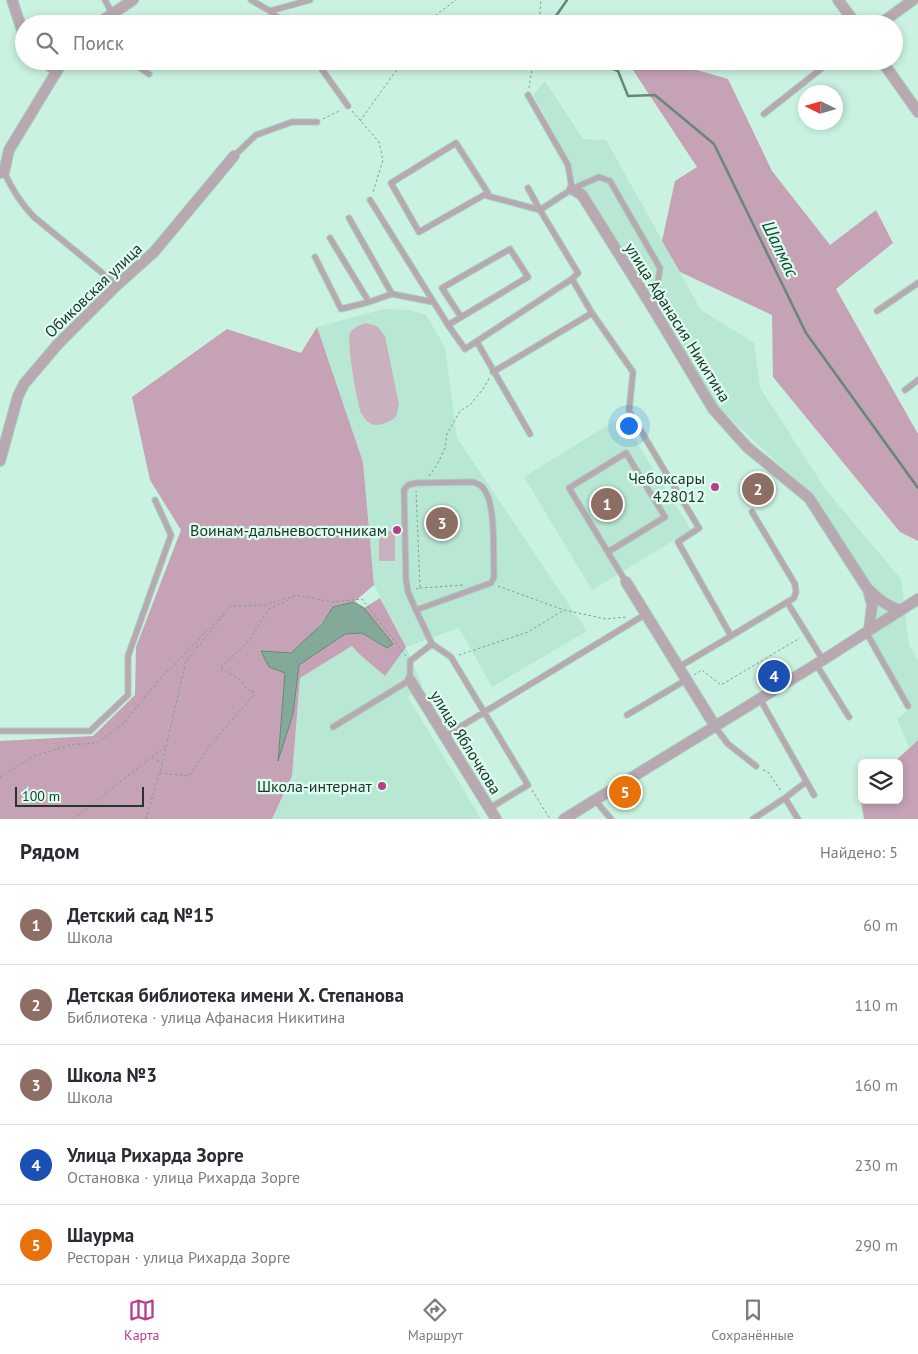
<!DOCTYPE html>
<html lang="ru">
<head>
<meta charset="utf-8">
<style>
  :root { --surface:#fff; --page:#f7f7f7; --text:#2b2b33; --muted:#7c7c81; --line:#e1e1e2; --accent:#b73d8f }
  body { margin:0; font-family:"PT Sans",sans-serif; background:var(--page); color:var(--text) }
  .controls { position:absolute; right:15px; bottom:15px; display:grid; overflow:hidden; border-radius:8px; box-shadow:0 2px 8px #0003 }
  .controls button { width:45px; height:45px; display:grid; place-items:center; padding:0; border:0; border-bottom:1px solid var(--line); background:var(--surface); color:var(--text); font:25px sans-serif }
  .compass { position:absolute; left:798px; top:85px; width:45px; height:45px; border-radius:50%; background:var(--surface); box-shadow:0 2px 8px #0003; rotate:275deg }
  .scale { position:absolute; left:15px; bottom:12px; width:129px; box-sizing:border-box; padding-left:5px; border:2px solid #25352e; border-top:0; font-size:14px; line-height:18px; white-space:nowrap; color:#25352e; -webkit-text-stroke:4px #ddfeef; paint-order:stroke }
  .you { position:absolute; left:628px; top:425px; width:18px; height:18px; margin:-12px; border:4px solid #fff; border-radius:50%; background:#1a73e8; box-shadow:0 0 0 8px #1a73e833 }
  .badge { display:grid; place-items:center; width:32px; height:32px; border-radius:50%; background:var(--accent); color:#fff; font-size:16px; font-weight:700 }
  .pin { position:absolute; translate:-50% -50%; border:2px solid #fff; box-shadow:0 1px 5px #0006 }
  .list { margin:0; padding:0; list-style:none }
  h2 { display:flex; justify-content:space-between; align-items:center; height:65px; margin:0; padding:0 20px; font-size:21px }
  h2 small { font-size:16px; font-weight:400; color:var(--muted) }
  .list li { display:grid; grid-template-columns:32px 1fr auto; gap:15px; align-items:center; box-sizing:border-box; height:80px; padding:0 20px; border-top:1px solid var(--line) }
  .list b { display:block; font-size:19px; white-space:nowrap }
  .list p { margin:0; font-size:16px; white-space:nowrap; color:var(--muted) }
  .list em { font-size:16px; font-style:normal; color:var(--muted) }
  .icon { flex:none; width:28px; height:28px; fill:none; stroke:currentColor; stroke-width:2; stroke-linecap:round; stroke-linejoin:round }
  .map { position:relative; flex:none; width:918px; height:819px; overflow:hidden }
  .search { position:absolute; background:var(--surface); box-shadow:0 2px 8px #0003; left:15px; right:15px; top:15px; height:55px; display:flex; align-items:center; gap:12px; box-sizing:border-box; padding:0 18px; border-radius:28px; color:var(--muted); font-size:19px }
  .sheet { height:465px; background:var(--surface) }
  nav { display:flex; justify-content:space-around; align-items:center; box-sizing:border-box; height:70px; border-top:1px solid var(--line); background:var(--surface); font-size:14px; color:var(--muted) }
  nav a { display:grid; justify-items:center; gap:2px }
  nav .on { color:var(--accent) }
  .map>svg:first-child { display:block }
</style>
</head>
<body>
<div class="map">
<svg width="918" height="819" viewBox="0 0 918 819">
  <rect width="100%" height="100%" fill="#caf2e0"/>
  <path fill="#b8e8d3" d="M545 81 583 139 606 140 701 310 754 343 760 388 826 490 901 579 909 645 918 660V740L909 747 897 719 912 707 870 634 877 610 814 497 718 407 573 178 572 165 533 95Z
    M384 309 410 310 426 315 445 347 457 438 587 631 492 687 459 628 406 647 422 685 408 697 481 819H272L292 776 300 678 353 646 358 653 406 647 374 585 363 462 317 327Z
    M621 417 691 530 592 590 524 477Z"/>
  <path fill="#cab1bf" d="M366 323 377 326 385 336 399 405 396 417C389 422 377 429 368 422 366 420 362 415 361 413 357 404 346 339 350 333 354 327 360 325 366 323Z
    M379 531H395V561H379Z"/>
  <path fill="#c5a2b6" d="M627 61H666L728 79 772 171 830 245 876 210 893 243 836 289 918 434V541L900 532 773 377 772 315 680 272 662 241 675 181 697 167Z
    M317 327 363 462 374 585 354 602 333 607C316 634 296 651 269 667L285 673 278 758 293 714 299 665 345 634 362 633 387 648 392 644 364 608 380 598 406 647 385 676 358 653 352 646 300 678 292 776 272 819H0V741L93 736 135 695 136 647 181 530 150 480 132 397 227 329 301 353Z
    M918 740V819H864L860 795 862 793V800H899V763H893Z"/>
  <path fill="#83aa99" stroke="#678779" d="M354 602 364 608 393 644 387 648 362 633 345 634 299 665 293 714 278 761 285 673 269 667 261 651 291 653 322 624 333 607Z"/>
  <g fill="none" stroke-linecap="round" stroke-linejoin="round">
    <path stroke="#678779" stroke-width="2.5" d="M565 24 556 16 567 0
      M596 61 618 71 628 96 655 95 714 144 806 333 918 488"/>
    <g stroke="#a9ccbc" stroke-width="7">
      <path id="lane" d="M105 0 112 13
        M251 0 270 11 285 24
        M270 11 310 0
        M130 61 149 74
        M316 61 348 106
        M528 95 568 165 572 189
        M764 114 831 61
        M234 156 256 135 292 122H317
        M4 172C12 189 21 204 34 217L117 285
        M528 188 540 210
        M484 195 488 193 456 143 391 183 419 232 484 195 540 210
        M370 200 448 325 465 349 572 279
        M349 218 392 294 433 302
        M330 238 369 302 392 294
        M315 257 341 309 369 302
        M654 310 660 268 610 181 599 177 572 189 540 210 578 273 572 279 592 313 633 372 629 411 699 528 678 542 731 636 679 667
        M877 311 918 283
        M448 325 528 277 510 249 442 288 461 317
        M477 342 530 434
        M493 372 592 313
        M905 390 918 380
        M608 552 665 517 626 453 569 488 626 582
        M787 602 823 660
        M866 632 908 706
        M731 636 794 598 796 592 795 584 752 512
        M432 644 451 657 528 785 490 808
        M816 664 849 717
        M760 699 814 795
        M627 715 686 680
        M333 727 410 680V661L432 644 416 610 491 583 494 577C493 556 496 507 485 491 482 485 478 484 473 482L416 483 408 485 404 490 406 580 408 592 416 610
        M715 727 728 744 756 766
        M0 731H90L128 695V656L171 535 155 500
        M445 736 646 614
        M595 800 611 819
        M753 819 785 798
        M798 819 785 798 806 782"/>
    </g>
    <g stroke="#a9ccbc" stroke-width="12">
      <path id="street" d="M12 0 24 36
        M838 0 856 24
        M97 24 133 0
        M880 24 913 0
        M42 61 57 71
        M882 61 918 112
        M0 173 4 172 9 150 63 61
        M572 189 582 195 654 310 713 409 747 447 809 498 867 588C877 598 885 605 899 610
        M0 461 18 396 24 384 58 344 117 285 154 252 234 156
        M626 582 715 726
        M868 589 872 605 869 630
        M410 680 496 819
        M564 819 823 660 918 599"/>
    </g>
    <path stroke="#809d90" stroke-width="1" stroke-dasharray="2.5 2.5" stroke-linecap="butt" d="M430 24 437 14 456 0
      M539 24 541 0
      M529 88 533 61
      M352 111 379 142 383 160 373 192
      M323 119 341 110
      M360 121 403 61
      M429 476 437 465 445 448 447 434 460 411 470 405 483 389 490 377
      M498 586 564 610
      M420 588 464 585
      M416 589 420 588 416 491
      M459 655 528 632 564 610 606 619 627 617
      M694 675 702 670 721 685 800 638
      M152 758 162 763
      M763 770 768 772 781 791
      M160 773 189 776 212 743 254 695 252 690H248L239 679 220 668 248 642 268 610 294 597
      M0 777 34 756 69 745 97 743 124 723 156 683 231 606 265 605 297 595 332 602 362 599 406 656
      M532 790 550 819
      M73 819 166 746
      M146 819 162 764 186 661 225 614"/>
    <use href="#lane" stroke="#b8a8b1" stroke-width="5"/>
    <use href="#street" stroke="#b8a8b1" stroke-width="10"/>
  </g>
  <g fill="#b73d8f" stroke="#ddfeef" stroke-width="2">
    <circle cx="715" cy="487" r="5"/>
    <circle cx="397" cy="530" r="5"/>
    <circle cx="382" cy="786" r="5"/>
  </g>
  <g text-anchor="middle" stroke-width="4.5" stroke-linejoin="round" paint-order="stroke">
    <g font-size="16" fill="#25352e" stroke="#ddfeef">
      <text transform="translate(93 290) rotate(-44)" y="6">Обиковская улица</text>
      <text transform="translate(678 322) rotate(58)" y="6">улица Афанасия Никитина</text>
      <text transform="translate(466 742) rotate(58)" y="6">улица Яблочкова</text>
    </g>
    <g font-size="16" fill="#25352e" stroke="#ddfeef" text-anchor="end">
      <text x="705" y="484">Чебоксары<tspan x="705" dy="18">428012</tspan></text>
      <text x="387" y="536">Воинам-дальневосточникам</text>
      <text x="372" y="792">Школа-интернат</text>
    </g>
    <g font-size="18" font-style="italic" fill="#164a38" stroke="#ddfeef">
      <text transform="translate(780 249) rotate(64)" y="6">Шалмас</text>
    </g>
  </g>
</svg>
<div class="controls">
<button><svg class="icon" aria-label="layers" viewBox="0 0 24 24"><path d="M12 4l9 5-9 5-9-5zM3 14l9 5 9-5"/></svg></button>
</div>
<svg class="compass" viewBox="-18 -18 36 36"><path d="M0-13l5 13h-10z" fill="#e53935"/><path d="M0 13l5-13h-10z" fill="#7c7c81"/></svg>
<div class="scale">100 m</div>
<div class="you"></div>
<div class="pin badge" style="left:607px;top:504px;background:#8d6e63">1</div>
<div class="pin badge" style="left:758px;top:489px;background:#8d6e63">2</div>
<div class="pin badge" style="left:442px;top:523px;background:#8d6e63">3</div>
<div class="pin badge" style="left:774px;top:676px;background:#1a4fb4">4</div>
<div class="pin badge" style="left:625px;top:792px;background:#e8710a">5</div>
<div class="search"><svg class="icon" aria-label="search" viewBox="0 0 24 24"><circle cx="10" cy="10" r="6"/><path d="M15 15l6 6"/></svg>Поиск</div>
</div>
<section class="sheet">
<h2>Рядом<small>Найдено: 5</small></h2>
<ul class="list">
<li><span class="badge" style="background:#8d6e63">1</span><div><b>Детский сад №15</b><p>Школа</p></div><em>60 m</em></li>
<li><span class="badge" style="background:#8d6e63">2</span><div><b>Детская библиотека имени Х. Степанова</b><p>Библиотека · улица Афанасия Никитина</p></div><em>110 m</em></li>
<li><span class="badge" style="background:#8d6e63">3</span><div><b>Школа №3</b><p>Школа</p></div><em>160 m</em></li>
<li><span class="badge" style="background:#1a4fb4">4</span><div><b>Улица Рихарда Зорге</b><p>Остановка · улица Рихарда Зорге</p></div><em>230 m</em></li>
<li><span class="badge" style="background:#e8710a">5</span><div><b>Шаурма</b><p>Ресторан · улица Рихарда Зорге</p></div><em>290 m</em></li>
</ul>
</section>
<nav>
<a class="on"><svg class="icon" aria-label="map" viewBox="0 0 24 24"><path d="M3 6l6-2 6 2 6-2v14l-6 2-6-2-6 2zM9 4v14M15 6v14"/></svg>Карта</a>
<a><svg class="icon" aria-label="directions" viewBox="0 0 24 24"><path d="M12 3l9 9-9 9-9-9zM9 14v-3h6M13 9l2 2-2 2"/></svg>Маршрут</a>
<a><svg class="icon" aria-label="saved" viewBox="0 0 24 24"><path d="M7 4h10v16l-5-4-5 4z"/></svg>Сохранённые</a>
</nav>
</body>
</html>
